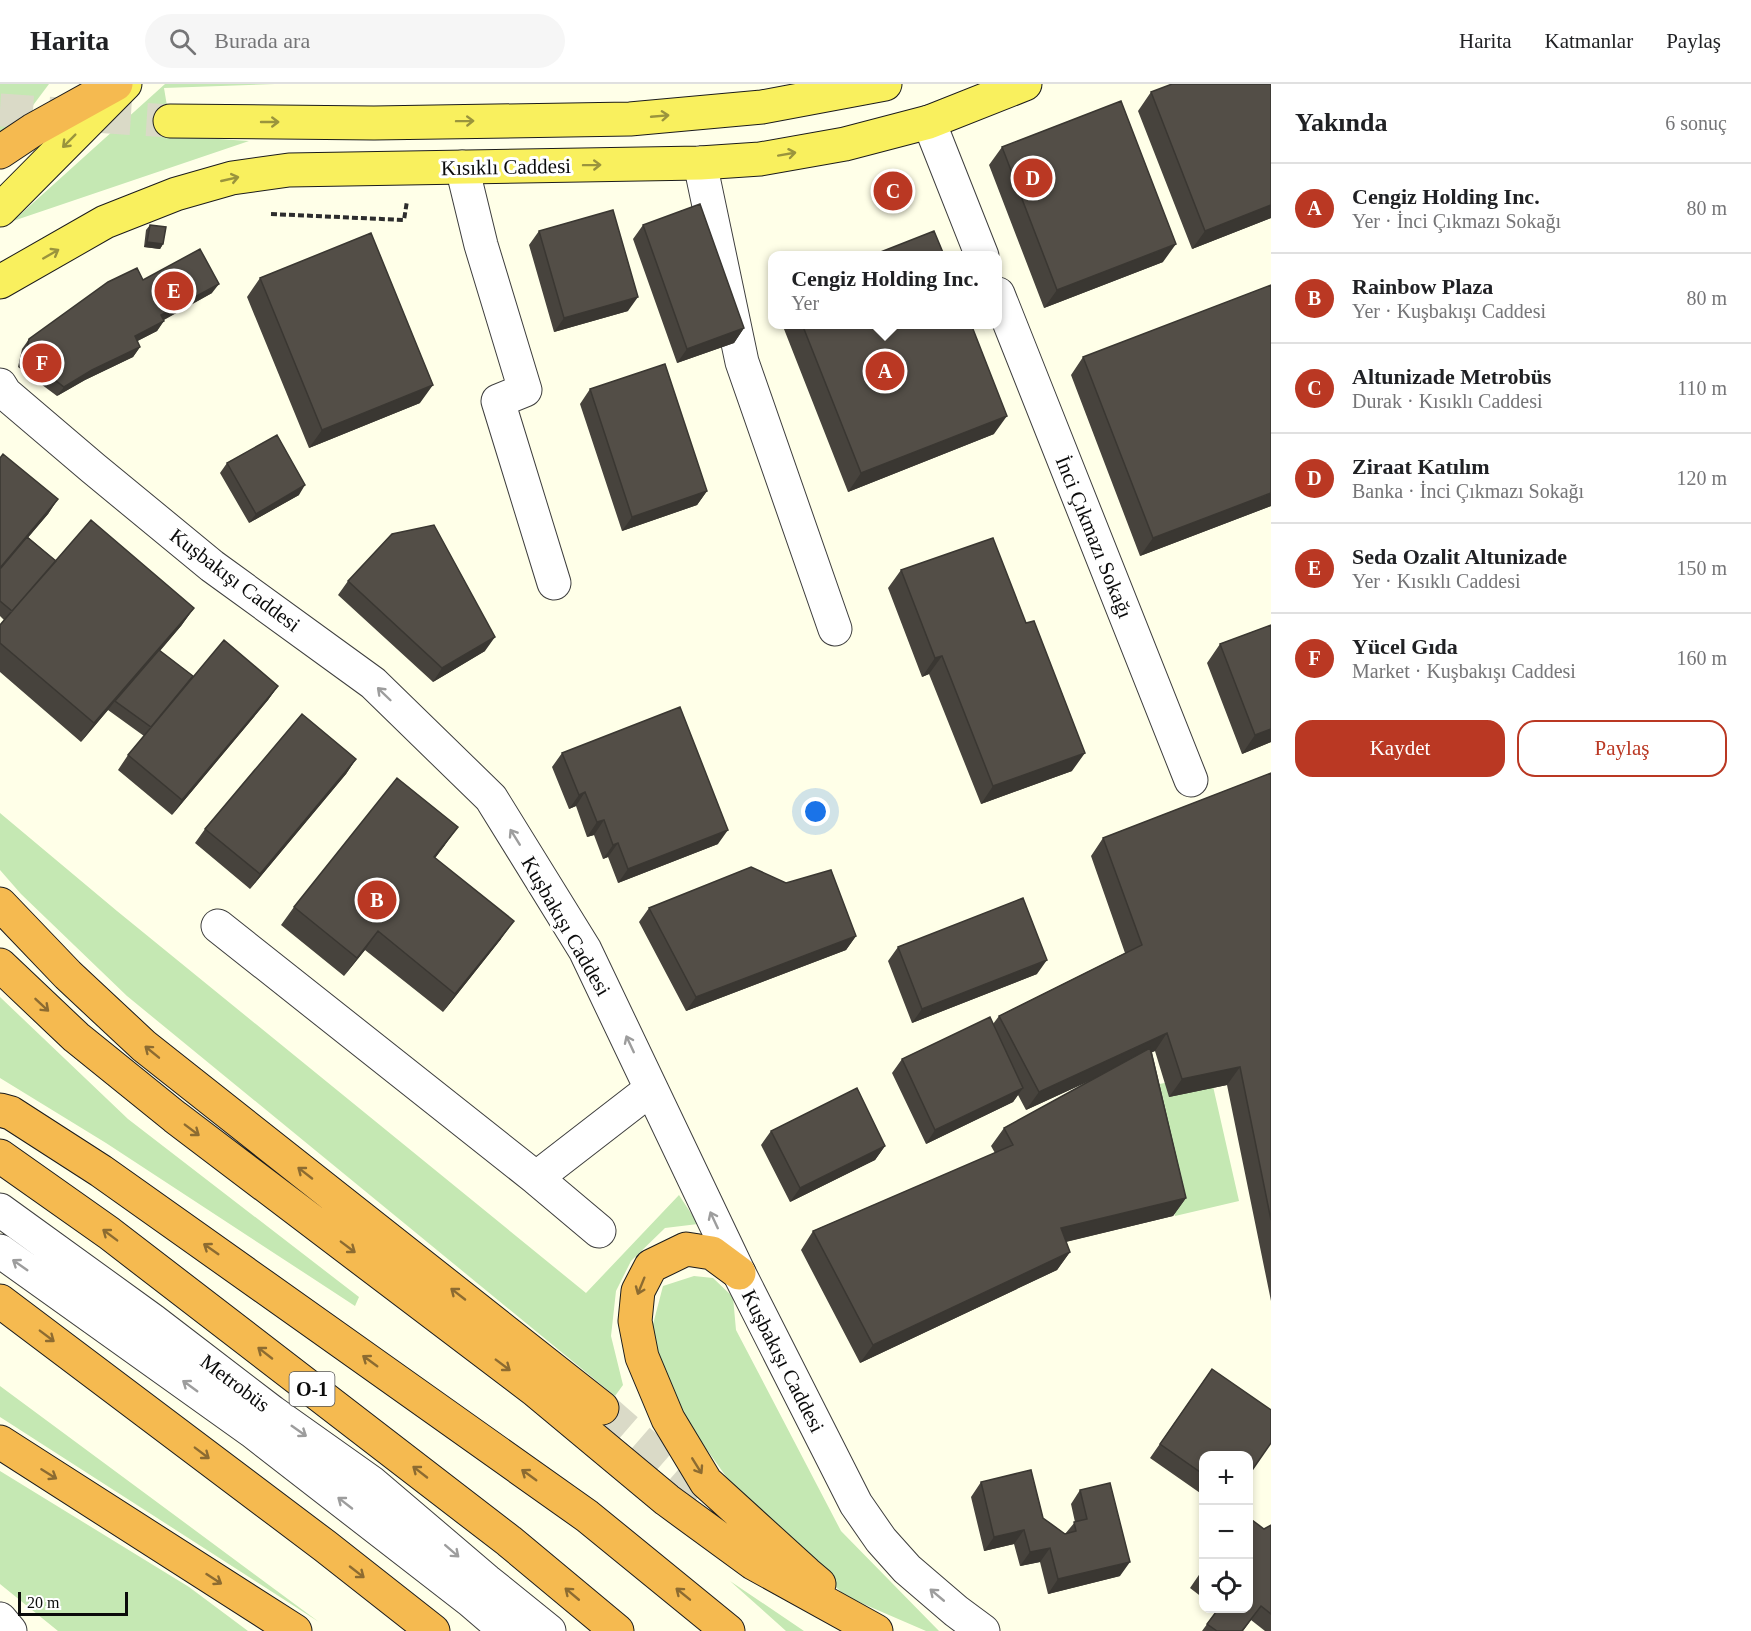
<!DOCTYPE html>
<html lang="tr">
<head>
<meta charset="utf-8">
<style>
  :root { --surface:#fff; --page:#f6f6f6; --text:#202124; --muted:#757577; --line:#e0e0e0; --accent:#ba3823 }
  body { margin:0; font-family:Georgia,serif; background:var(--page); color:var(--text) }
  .controls { position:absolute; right:18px; bottom:18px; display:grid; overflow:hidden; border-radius:12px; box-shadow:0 3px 9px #0003 }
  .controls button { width:54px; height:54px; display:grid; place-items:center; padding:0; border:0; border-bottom:2px solid var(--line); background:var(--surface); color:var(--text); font:30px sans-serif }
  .scale { position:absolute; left:18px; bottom:15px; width:110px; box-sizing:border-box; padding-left:6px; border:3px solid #0b0b0b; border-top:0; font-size:16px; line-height:21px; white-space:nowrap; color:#0b0b0b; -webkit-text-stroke:4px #fff; paint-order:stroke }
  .you { position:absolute; left:816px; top:728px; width:21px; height:21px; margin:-15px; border:4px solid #fff; border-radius:50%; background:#1a73e8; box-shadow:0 0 0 9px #1a73e833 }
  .badge { display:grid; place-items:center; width:39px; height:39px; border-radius:50%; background:var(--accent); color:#fff; font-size:20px; font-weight:700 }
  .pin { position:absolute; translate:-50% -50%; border:3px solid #fff; box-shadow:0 2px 6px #0006 }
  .popup { position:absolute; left:768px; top:167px; width:234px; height:78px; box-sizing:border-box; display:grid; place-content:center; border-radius:12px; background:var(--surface); filter:drop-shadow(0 2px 4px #0005); font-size:20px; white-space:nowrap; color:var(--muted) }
  .popup b { font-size:22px; color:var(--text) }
  .popup::after { content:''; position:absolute; left:50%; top:100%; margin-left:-12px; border:12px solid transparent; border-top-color:var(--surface) }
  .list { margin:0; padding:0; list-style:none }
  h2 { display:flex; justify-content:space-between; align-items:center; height:78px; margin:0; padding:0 24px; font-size:26px }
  h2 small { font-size:20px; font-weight:400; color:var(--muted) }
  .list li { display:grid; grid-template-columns:39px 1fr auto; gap:18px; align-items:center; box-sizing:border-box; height:90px; padding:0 24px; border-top:2px solid var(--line) }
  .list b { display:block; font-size:22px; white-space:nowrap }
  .list p { margin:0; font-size:20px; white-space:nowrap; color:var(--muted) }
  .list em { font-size:20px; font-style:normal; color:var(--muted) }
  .actions { display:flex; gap:12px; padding:18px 24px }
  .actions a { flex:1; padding:14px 0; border:2px solid var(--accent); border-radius:18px; text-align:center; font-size:21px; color:var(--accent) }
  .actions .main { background:var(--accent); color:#fff }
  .icon { flex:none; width:33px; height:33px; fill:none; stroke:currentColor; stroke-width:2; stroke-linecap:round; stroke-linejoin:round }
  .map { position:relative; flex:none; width:1271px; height:1547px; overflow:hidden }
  header { display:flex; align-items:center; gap:36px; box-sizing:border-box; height:84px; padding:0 30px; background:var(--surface); border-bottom:2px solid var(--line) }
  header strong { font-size:28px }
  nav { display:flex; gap:33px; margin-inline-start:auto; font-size:21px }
  .search { width:420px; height:54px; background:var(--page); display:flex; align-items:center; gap:15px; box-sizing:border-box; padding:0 21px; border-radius:33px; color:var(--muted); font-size:22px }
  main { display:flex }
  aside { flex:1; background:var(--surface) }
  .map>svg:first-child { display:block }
</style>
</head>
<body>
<header>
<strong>Harita</strong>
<div class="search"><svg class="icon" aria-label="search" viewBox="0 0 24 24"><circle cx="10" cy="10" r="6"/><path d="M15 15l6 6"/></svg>Burada ara</div>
<nav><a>Harita</a><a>Katmanlar</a><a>Paylaş</a></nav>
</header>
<main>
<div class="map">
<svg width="1271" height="1547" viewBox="0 0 1271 1547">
  <rect width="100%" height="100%" fill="#ffffe8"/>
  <path fill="#c5e8b3" d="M0 0H49L25 32 0 50Z
    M165 0H275L164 4 172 52 249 57 13 137Z
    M0 729 117 827 586 1209 679 1111 698 1140 665 1144 631 1177 616 1207 611 1252 623 1301 615 1312 127 912 21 810 0 786Z
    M0 913 128 1035 359 1213 355 1222 106 1059 0 994Z
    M1210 989 1239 1117 1175 1132 1146 1003Z
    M694 1192 713 1194 733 1213 736 1246 841 1447 939 1547H926L845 1512 730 1398 675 1321 651 1248 663 1202Z
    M0 1302 319 1538 0 1333Z
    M0 1387 189 1503 248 1547H58L0 1500Z
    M730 1497 804 1547H786Z"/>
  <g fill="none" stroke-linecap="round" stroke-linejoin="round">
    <path stroke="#dadac7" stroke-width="33" stroke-dasharray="33 16" stroke-linecap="butt" d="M0 26 170 37"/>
    <path stroke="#dadac7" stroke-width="33" stroke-dasharray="33 16" stroke-linecap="butt" d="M602 1324 722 1429"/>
    <g stroke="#3e3e3e" stroke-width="35">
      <path id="minor" d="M929 38 982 172
        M700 79 742 278 835 545
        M462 83 481 161 525 306 498 317 554 499
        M998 210 1191 696
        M0 301 5 309 93 384 212 482 373 599 491 714 585 866 739 1189 856 1420 881 1456 907 1485 956 1527 983 1547
        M218 842 536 1094 599 1147
        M536 1094 651 1005
        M0 1126 152 1236 272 1328 372 1399 487 1497 549 1547
        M0 1167 252 1347 471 1517 506 1547
        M0 1535 10 1547"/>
    </g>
    <g stroke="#1c1c1c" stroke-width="35">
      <path id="major" d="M170 37 374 39 630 35 762 23 885 0
        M0 126 125 0
        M0 198 105 138 176 110 232 94 289 86 700 79 760 75 845 60 929 38 1025 0"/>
    </g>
    <g stroke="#1c1c1c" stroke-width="35">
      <path id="highway" d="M0 68 33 46 116 0
        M0 820 68 891 144 962 602 1324
        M0 881 76 953 175 1033 535 1306 667 1416 753 1479 876 1547
        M0 1026 11 1029 101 1087 587 1432 728 1547
        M0 1072 109 1149 509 1457 617 1547
        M739 1189 712 1169 686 1165 651 1182 638 1207 635 1237 642 1273 668 1335 706 1398 806 1489 819 1500
        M0 1217 325 1462 433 1547
        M0 1358 295 1547"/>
    </g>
    <path stroke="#2d2d2d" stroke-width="4" stroke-dasharray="6 3" stroke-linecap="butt" d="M271 130 404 136 407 117"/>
    <use href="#minor" stroke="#fff" stroke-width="33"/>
    <use href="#major" stroke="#f9f05e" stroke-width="33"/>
    <use href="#highway" stroke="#f5ba50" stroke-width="33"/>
  </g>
  <path fill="#47433d" d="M1271 0V134L1192 165 1138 27 1151 8Z
    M1002 63 1163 178 1044 224 989 81Z
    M150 141 163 160 160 165 144 163 146 146Z
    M643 141 744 244 734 259 677 279 633 155Z
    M539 147 628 227 554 248 529 161Z
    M260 194 420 319 309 364 247 213Z
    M143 196 212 209 164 236 157 247 137 257 140 263 133 273 85 296 57 312 18 283 22 265 29 255Z
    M782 240H971L994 350 848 408Z
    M1083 273 1271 422 1140 472 1071 291Z
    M590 305 707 407 697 421 622 447 580 320Z
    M0 374 58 415 48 430 28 453 56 477 194 524 181 542 160 567 193 592 278 602 268 616 172 731 118 686 128 671 144 652 108 626 81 658 0 588V541L4 536 0 532Z
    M227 379 299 411 249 439 220 389Z
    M901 486 1026 539 1072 687 981 720 929 590 922 593 888 504Z
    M348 497 485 567 433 598 338 511Z
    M1271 541V658L1242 670 1207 579 1220 560Z
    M562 669 718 760 618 799 608 773 603 775 594 751 587 753 576 722 569 725 552 683Z
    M356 675 346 690 250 805 195 759 205 745Z
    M1271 689V1217L1227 1001 1169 1013 1155 967 1152 968 1186 1114 1173 1132 1066 1158 1070 1168 1057 1186 860 1279 801 1166 813 1147 995 1069 991 1062 1004 1044 1091 996 1026 1026 1018 1011 1013 1018 926 1060 892 989 902 975 993 940 999 932 1125 869 1091 772 1103 754Z
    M445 761 435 774 501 855 443 928 365 866 344 892 281 841 294 823Z
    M649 824 856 852 846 866 686 927 639 838Z
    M898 863 1037 890 912 939 888 877Z
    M771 1047 885 1062 875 1076 790 1118 761 1061Z
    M1212 1285 1203 1371V1411L1150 1374Z
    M981 1398 1043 1434 1065 1450 1075 1438 1071 1420 1080 1406 1120 1492 1048 1510 1040 1478 1020 1482 1014 1460 984 1467 971 1413Z
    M1271 1441V1547H1265L1251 1536 1243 1547H1202L1218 1525 1217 1524H1248L1264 1445Z
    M1203 1485V1514L1190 1504Z"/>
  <path fill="#3a3732" d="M1271 121V134L1192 165 1205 147Z
    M147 158 163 160 160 165 144 163Z
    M1176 160 1163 178 1044 224 1057 206Z
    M219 200 212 209 154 241 161 231Z
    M638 213 628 227 554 248 564 234Z
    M164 237 157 247 128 262 135 252Z
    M744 244 734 259 677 279 687 265Z
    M140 263 133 273 85 296 57 312 64 303 92 286Z
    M433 301 420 319 309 364 322 346Z
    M1007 332 994 350 848 408 861 389Z
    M305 401 299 411 249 439 256 430Z
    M707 407 697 421 622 447 632 433Z
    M1271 409V422L1140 472 1153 454Z
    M58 415 48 430 0 487V484Z
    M194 524 181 542 116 617H115L108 626 81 658 94 639Z
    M495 553 485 567 433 598 442 584Z
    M942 572 929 590 922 593 935 574Z
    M278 602 268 616 172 731 182 716Z
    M1271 645V658L1242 670 1255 651Z
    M1085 669 1072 687 981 720 993 702Z
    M356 675 346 690 250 805 260 790Z
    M585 708 576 722 569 725 579 711Z
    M604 736 594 751 587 753 597 738Z
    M458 743 445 761 422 791 434 773Z
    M728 746 718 760 618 799 628 785Z
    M618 759 608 773 603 775 613 761Z
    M514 837 501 855 443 928 455 910Z
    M378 847 365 866 344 892 357 874Z
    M856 852 846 866 686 927 696 913Z
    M1047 876 1037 890 912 939 922 925Z
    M1167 949 1155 967 1026 1026 1039 1008Z
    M1240 983 1227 1001 1169 1013 1182 995Z
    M1023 1004 1013 1018 926 1060 935 1046Z
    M885 1062 875 1076 790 1118 800 1104Z
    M1186 1114 1173 1132 1048 1162 1061 1144Z
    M1070 1168 1057 1186 860 1279 873 1261Z
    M1024 1446 1014 1460 984 1467 994 1453Z
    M1050 1464 1040 1478 1020 1482 1030 1468Z
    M1130 1478 1120 1492 1048 1510 1058 1495Z"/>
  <path fill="#534e47" stroke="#3a3732" stroke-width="1.5" d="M1172 0H1271V121L1205 147 1151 8Z
    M1121 17 1176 160 1057 206 1002 63Z
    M700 120 744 244 687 265 643 141Z
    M613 126 638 213 564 234 539 147Z
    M150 141 166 143 163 160 147 158Z
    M934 147 944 171H873Z
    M371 149 433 301 322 346 260 194Z
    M200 165 219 200 161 231 164 237 135 252 140 263 92 286 64 303 25 273 29 255 108 198 137 184 143 196Z
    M1271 201V409L1153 454 1083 273Z
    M802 240H971L1007 332 861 389Z
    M665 280 707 407 632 433 590 305Z
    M277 351 305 401 256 430 227 379Z
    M3 370 58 415 0 484V374Z
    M91 436 194 524 94 639 0 559V541Z
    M434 441 495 553 442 584 348 497 392 450Z
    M27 453 56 477 12 527 0 517V485Z
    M993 454 1026 539 1034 537 1085 669 993 702 942 572 935 574 901 486Z
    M1271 541V645L1255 651 1220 560Z
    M224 556 278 602 182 716 128 671Z
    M159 566 193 592 151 643 115 617Z
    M680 623 728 746 628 785 618 759 613 761 604 736 597 738 585 708 579 711 562 669Z
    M302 630 356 675 260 790 205 745Z
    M1271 689V1136L1240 983 1182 995 1167 949 1039 1008 999 932 1142 861 1103 754Z
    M397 694 458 743 434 773 514 837 455 910 378 847 357 874 294 823Z
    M751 783 786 799 831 786 856 852 696 913 649 824Z
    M1023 814 1047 876 922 925 898 863Z
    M990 933 1023 1004 935 1046 902 975Z
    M1150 964 1186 1114 1061 1144 1070 1168 873 1261 813 1147 1013 1061 1004 1044Z
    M857 1004 885 1062 800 1104 771 1047Z
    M1212 1285 1271 1326V1359L1248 1392V1371H1203V1390L1160 1360Z
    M1031 1386 1043 1434 1065 1450 1076 1447 1074 1438 1087 1435 1080 1406 1110 1399 1130 1478 1058 1495 1050 1464 1030 1468 1024 1446 994 1453 981 1398Z
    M1248 1433 1264 1445 1271 1441V1530L1261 1522 1242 1547H1217L1207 1540 1219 1524H1248Z
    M1203 1485V1493L1200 1490Z"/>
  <defs><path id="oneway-shaft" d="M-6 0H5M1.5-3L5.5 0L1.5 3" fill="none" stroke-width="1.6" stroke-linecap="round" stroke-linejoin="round" transform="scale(1.5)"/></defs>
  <g stroke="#9a943d">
    <use href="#oneway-shaft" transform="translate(660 32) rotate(-5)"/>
    <use href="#oneway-shaft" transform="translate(465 37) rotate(-1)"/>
    <use href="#oneway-shaft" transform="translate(270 38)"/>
    <use href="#oneway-shaft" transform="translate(69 57) rotate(135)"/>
    <use href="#oneway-shaft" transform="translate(787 70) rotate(-10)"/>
    <use href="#oneway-shaft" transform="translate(592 81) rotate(-1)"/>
    <use href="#oneway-shaft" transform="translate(230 95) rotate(-13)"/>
    <use href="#oneway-shaft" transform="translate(51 170) rotate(-30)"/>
  </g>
  <g stroke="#9d9d9d">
    <use href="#oneway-shaft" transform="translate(384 610) rotate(-136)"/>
    <use href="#oneway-shaft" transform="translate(515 753) rotate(-122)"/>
    <use href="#oneway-shaft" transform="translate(630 960) rotate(-115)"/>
    <use href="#oneway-shaft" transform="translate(714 1136) rotate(-115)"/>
    <use href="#oneway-shaft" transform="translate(20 1181) rotate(-145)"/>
    <use href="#oneway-shaft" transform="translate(190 1302) rotate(-144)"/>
    <use href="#oneway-shaft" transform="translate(299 1347) rotate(35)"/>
    <use href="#oneway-shaft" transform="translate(345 1419) rotate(-142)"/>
    <use href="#oneway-shaft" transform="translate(452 1467) rotate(41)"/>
    <use href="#oneway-shaft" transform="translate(937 1511) rotate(-140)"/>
  </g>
  <g stroke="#8c6b31">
    <use href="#oneway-shaft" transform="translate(42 921) rotate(43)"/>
    <use href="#oneway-shaft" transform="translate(152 968) rotate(-141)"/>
    <use href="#oneway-shaft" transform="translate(192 1046) rotate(37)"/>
    <use href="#oneway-shaft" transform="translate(305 1089) rotate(-142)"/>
    <use href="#oneway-shaft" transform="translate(110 1151) rotate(-143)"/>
    <use href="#oneway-shaft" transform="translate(348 1163) rotate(37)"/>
    <use href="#oneway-shaft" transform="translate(211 1165) rotate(-145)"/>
    <use href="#oneway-shaft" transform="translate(641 1202) rotate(112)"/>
    <use href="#oneway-shaft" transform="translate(458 1210) rotate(-142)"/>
    <use href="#oneway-shaft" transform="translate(47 1252) rotate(37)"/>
    <use href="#oneway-shaft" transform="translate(265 1269) rotate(-142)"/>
    <use href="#oneway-shaft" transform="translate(370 1277) rotate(-144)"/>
    <use href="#oneway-shaft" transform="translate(503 1281) rotate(37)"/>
    <use href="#oneway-shaft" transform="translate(202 1369) rotate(37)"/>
    <use href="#oneway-shaft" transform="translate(697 1382) rotate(58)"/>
    <use href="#oneway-shaft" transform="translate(420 1388) rotate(-142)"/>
    <use href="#oneway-shaft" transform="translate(49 1390) rotate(32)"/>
    <use href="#oneway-shaft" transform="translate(529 1391) rotate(-144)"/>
    <use href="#oneway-shaft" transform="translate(357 1488) rotate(38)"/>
    <use href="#oneway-shaft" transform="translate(214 1495) rotate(33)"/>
    <use href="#oneway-shaft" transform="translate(572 1510) rotate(-140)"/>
    <use href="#oneway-shaft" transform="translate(683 1510) rotate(-141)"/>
  </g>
  <g text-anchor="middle" stroke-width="6" stroke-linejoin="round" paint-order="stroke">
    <rect fill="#fff" stroke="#545454" stroke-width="1.5" x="289.5" y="1288" width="45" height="34" rx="4.5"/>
    <g font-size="20" font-weight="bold" fill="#0b0b0b">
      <text x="312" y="1312">O-1</text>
    </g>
    <g font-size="21" fill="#0b0b0b" stroke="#fff">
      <text transform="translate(506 83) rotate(-1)" y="7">Kısıklı Caddesi</text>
      <text transform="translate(1094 453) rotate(68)" y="7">İnci Çıkmazı Sokağı</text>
      <text transform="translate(235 496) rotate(37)" y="7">Kuşbakışı Caddesi</text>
      <text transform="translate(566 842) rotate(60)" y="7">Kuşbakışı Caddesi</text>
      <text transform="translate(783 1277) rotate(63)" y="7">Kuşbakışı Caddesi</text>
      <text transform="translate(235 1299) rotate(37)" y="7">Metrobüs</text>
    </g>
  </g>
</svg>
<div class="controls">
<button>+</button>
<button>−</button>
<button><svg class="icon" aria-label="locate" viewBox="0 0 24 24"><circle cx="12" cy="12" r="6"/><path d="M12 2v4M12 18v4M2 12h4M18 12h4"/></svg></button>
</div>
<div class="scale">20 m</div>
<div class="you"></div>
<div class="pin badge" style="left:885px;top:287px">A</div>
<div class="popup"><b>Cengiz Holding Inc.</b>Yer</div>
<div class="pin badge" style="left:377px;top:816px">B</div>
<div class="pin badge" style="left:893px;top:107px">C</div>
<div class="pin badge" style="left:1033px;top:94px">D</div>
<div class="pin badge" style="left:174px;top:207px">E</div>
<div class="pin badge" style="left:42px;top:279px">F</div>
</div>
<aside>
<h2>Yakında<small>6 sonuç</small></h2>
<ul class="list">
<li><span class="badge">A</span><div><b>Cengiz Holding Inc.</b><p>Yer · İnci Çıkmazı Sokağı</p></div><em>80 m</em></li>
<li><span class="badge">B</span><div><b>Rainbow Plaza</b><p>Yer · Kuşbakışı Caddesi</p></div><em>80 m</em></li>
<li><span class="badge">C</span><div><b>Altunizade Metrobüs</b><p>Durak · Kısıklı Caddesi</p></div><em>110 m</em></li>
<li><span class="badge">D</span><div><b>Ziraat Katılım</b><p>Banka · İnci Çıkmazı Sokağı</p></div><em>120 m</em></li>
<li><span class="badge">E</span><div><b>Seda Ozalit Altunizade</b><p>Yer · Kısıklı Caddesi</p></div><em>150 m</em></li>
<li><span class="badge">F</span><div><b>Yücel Gıda</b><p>Market · Kuşbakışı Caddesi</p></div><em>160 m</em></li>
</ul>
<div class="actions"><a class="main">Kaydet</a><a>Paylaş</a></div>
</aside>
</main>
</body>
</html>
